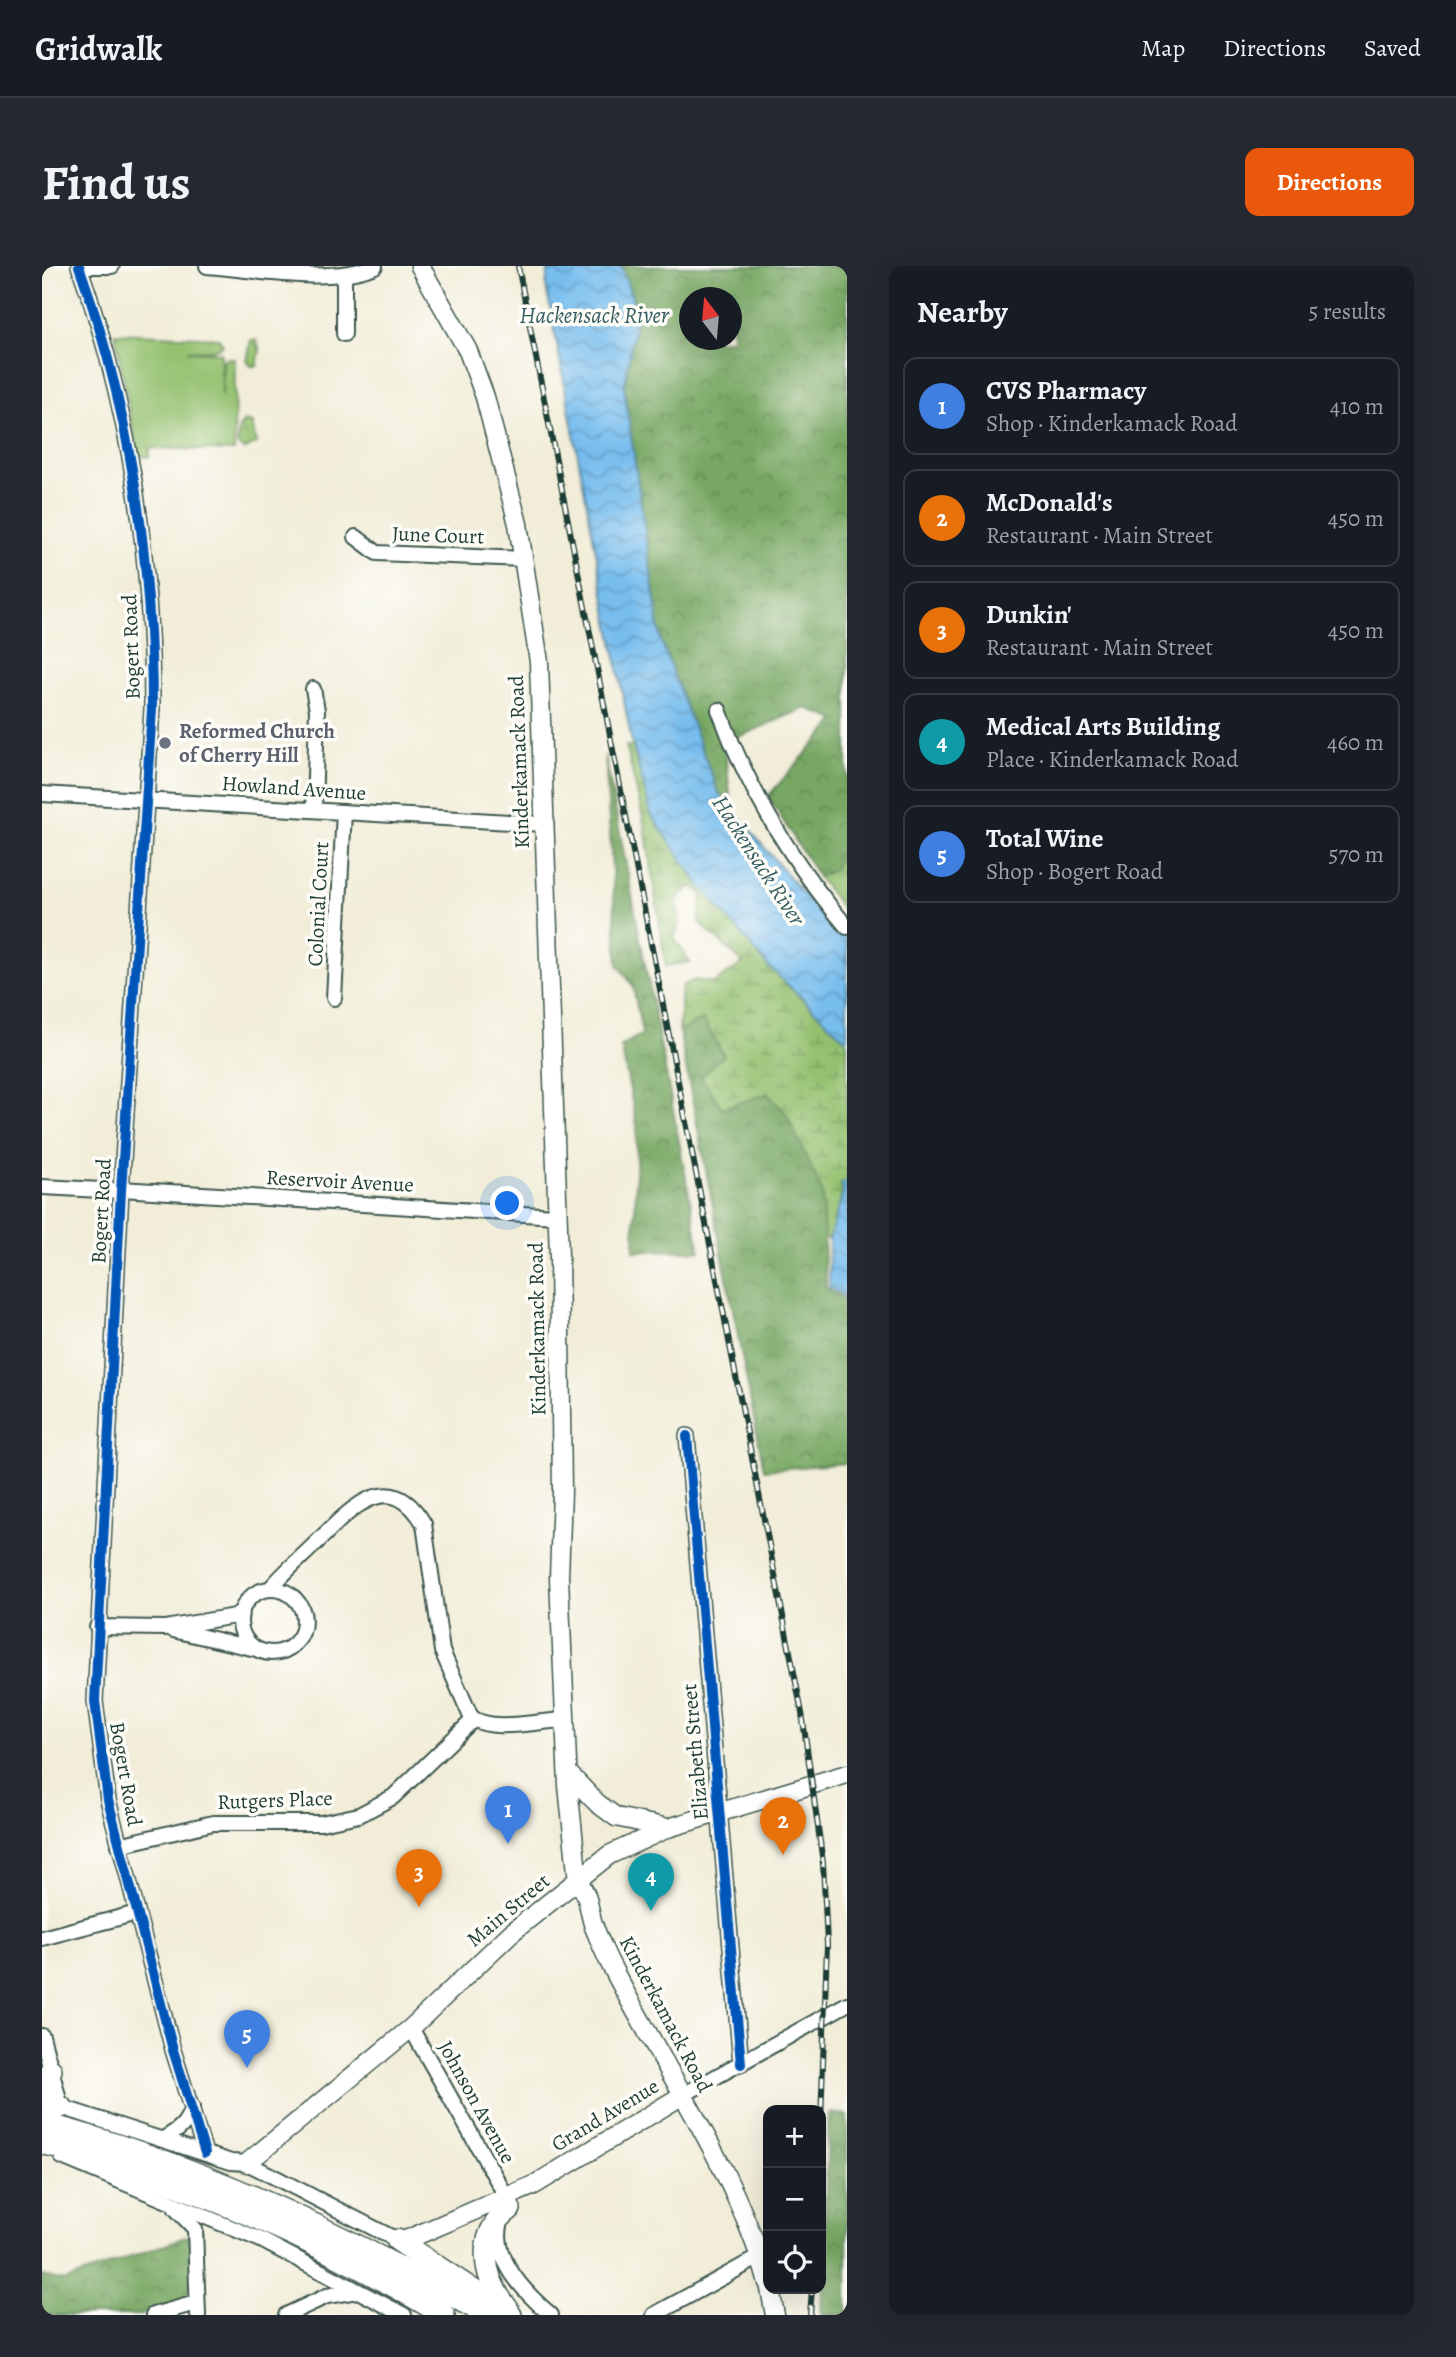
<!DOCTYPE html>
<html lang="en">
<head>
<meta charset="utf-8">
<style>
  :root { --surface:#171b24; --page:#242831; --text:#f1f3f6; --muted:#9ea1a6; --line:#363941; --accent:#ea580c }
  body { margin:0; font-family:Alegreya,serif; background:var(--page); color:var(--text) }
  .controls { position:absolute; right:21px; bottom:21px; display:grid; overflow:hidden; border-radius:14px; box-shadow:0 7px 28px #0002 }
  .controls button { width:63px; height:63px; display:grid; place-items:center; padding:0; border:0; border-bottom:2px solid var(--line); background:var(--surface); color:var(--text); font:35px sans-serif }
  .compass { position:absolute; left:637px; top:21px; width:63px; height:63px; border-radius:50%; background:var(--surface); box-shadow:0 7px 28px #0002; rotate:344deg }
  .you { position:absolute; left:466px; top:938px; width:24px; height:24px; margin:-18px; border:5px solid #fff; border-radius:50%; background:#1a73e8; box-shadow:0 0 0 10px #1a73e833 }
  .badge { display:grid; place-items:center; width:46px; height:46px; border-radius:50%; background:var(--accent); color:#fff; font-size:23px; font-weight:700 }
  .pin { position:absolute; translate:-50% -58px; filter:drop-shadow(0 2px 4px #0008) }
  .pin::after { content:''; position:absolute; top:37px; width:24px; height:21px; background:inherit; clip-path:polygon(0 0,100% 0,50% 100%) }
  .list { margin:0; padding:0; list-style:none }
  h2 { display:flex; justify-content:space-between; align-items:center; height:91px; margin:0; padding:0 28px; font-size:30px }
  h2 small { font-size:23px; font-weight:400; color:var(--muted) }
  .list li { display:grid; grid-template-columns:46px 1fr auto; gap:21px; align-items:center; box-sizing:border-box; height:98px; margin:0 14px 14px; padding:0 14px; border:2px solid var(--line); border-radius:14px }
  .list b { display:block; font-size:26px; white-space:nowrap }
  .list p { margin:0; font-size:23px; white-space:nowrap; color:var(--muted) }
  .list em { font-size:23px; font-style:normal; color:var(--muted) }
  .icon { flex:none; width:38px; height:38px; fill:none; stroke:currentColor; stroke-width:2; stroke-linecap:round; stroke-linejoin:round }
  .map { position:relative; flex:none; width:805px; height:2049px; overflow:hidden; border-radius:14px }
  header { display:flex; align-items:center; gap:42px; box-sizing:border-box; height:98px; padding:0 35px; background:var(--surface); border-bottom:2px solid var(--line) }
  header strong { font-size:33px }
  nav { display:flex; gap:38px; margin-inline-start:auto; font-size:24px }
  .intro { display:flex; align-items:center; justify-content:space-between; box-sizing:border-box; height:168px; padding:0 42px }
  h1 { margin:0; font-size:49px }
  .button { padding:18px 32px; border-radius:14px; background:var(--accent); color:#fff; font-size:24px; font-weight:700 }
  main { display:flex; gap:42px; padding:0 42px }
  aside { flex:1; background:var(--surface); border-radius:14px; box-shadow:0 7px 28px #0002 }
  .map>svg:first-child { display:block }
</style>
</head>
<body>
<header>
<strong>Gridwalk</strong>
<nav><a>Map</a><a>Directions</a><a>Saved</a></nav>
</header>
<div class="intro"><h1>Find us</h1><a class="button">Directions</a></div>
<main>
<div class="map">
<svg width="805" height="2049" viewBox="0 0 805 2049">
  <defs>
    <pattern id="forest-crowns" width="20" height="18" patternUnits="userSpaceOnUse" patternTransform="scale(1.75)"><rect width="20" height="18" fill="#77a762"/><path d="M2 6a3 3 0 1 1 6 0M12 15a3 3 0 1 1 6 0" fill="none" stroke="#618952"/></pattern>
    <pattern id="wetland-marsh" width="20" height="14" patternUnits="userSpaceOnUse" patternTransform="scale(1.75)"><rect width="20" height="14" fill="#94c170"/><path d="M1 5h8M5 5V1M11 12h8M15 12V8" fill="none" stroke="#789e5d"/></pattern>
    <pattern id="park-tufts" width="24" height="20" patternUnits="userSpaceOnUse" patternTransform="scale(1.75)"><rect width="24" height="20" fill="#94c170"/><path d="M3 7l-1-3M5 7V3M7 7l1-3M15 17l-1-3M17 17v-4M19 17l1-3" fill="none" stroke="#789e5d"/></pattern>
    <pattern id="water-waves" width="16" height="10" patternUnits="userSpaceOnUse" patternTransform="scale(1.75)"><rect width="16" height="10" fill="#77bdee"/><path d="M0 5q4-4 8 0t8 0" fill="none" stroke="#619bc2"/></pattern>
  </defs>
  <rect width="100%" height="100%" fill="#fdfcf7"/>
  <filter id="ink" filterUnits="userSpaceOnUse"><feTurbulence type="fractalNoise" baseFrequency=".0143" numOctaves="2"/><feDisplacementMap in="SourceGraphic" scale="14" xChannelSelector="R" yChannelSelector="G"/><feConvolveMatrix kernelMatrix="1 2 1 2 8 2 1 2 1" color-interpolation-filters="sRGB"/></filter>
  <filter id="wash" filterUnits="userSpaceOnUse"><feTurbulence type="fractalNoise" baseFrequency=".00686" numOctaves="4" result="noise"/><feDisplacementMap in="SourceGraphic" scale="28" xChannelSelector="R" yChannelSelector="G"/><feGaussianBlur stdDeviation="1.57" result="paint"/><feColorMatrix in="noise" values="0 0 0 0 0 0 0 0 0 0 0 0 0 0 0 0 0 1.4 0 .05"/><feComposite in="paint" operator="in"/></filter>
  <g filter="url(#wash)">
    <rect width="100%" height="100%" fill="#f1edd8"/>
    <path fill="#94c170" stroke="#5a7f52" stroke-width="2" d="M73 67 177 72 181 79 172 84 145 85 179 87 180 131 181 95 186 92 193 93 192 185 108 182 107 191 96 190Z"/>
    <path fill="url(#forest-crowns)" stroke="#4b724b" stroke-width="2" fill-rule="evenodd" d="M579 0H805V572L792 604 776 611 726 530 794 454 764 442 682 477 690 543 676 526 619 375 582 121 595 45ZM648 32H690V74H648Z
      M563 489 658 985H592L595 860 579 780 600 768 591 720 576 699Z
      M661 753 682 790 680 841 725 828 744 847 780 925 784 1022 805 1035V1197L722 1204 637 765Z
      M787 1847 805 1849V2049H779Z
      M160 1965 156 2030 98 2049H0V2010L23 2015Z"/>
    <path fill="url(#wetland-marsh)" stroke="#5a7f52" stroke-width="2" d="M584 480H591L609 548 654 613 726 700 805 775V915L799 918 801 926 787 974 782 971 780 925 744 847 725 828 680 842 659 811 682 789 661 754 637 765 640 720 653 714 672 717 701 697 657 656 660 627 649 620 634 634 638 655 632 672 648 696 624 700 603 560Z
      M805 572V649L776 611 792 604Z"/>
    <path fill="url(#park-tufts)" stroke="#5a7f52" stroke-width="2" d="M209 74H214L218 84 215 100H209L205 95Z
      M202 155 210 157 214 177 202 184 195 178 197 162Z"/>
    <path fill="url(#water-waves)" stroke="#4b7d91" stroke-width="2" d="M507 0H579L595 46 582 121 619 375 676 526 789 661 805 673V775L726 700 654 614 609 548 589 472 504 20Z
      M805 915V1032L787 1021V974L801 926 799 918Z"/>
  </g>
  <g filter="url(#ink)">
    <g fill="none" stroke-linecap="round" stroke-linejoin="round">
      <g stroke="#3e574d" stroke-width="18">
        <path id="minor" d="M37 0C88 143 110 292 110 443L79 925 53 1435 66 1534 131 1784 163 1887
          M47 0H70
          M165 0C215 4 286 19 333 0
          M302 68V8
          M314 271 335 287 483 293
          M271 423 275 444 272 544
          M677 444C707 526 749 595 805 661
          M0 528 501 558
          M292 732 302 546
          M0 921 79 925
          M79 923 514 950
          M645 1170 699 1798
          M228 1323C242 1306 259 1292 274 1277 306 1246 347 1198 382 1258L400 1385 429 1451C449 1467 496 1455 522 1454
          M198 1355a32 32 0 1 1 64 0a32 32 0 1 1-64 0Z
          M55 1361 123 1362 193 1350 200 1345
          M131 1364 214 1383
          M77 1579 171 1557H279L317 1549 351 1531 432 1453
          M0 1672 95 1647
          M369 1762 464 1930
          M0 1770 19 1841 189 1896 205 1897 355 1974
          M641 1829 805 1738
          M121 1873C136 1865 145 1858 150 1841
          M20 1891 219 1974 362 2049
          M134 1943 153 1963 156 2049
          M458 1960C451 1995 484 2028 509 2049
          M111 2049 154 2037
          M244 2049 285 2030 315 2025
          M612 2049 719 1990"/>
      </g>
      <g stroke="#3e574d" stroke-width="21">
        <path id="major" d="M378 0 426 85 443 131 476 258 497 396 517 990 520 1225 517 1312 526 1520 536 1616C548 1630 546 1644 552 1661 558 1675 564 1691 572 1705 625 1808 694 1905 726 2017
          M526 1507 555 1537 574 1551 626 1562
          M205 1897 369 1762 469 1667 567 1589 626 1562 805 1508
          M355 1974H364L492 1919 641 1829
          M728 2023 733 2049"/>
      </g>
      <g stroke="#3e574d" stroke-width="24">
        <path id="highway" d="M0 1823 9 1804
          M0 1835 19 1841
          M0 1857C159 1898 303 1969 445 2049
          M0 1877C142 1914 276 1974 402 2049
          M355 1974 469 2049
          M466 2043C440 2011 433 1969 468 1943"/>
      </g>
      <use href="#minor" stroke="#fff" stroke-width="14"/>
      <use href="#major" stroke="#fff" stroke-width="18"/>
      <use href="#highway" stroke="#fff" stroke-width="21"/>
      <g stroke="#1f3d34" stroke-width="6">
        <path id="rail" d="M476 0 760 1447 781 1597 785 1678 779 1856
          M768 2049 770 2023"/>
      </g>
      <use href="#rail" stroke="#fdfcf7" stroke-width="3.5" stroke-dasharray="10" stroke-linecap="butt"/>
      <g stroke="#fdfcf7" stroke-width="15">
        <path id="cycleway" d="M37 0C88 143 110 292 110 443L79 925 53 1435 66 1534 131 1784 163 1887
          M645 1170 699 1798"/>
      </g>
      <use href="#cycleway" stroke="#0057b8" stroke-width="10"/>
    </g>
  </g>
  <circle fill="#6b7280" stroke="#fdfcf7" stroke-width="2.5" cx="123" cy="477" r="7"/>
  <g text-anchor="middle" stroke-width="7" stroke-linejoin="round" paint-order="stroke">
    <g font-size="21" fill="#1f3d34" stroke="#fdfcf7">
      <text transform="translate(396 269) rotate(2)" y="7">June Court</text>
      <text transform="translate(89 381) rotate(-92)" y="7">Bogert Road</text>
      <text transform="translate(477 496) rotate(-92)" y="7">Kinderkamack Road</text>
      <text transform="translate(252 522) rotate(4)" y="7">Howland Avenue</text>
      <text transform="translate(276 638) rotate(-87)" y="7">Colonial Court</text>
      <text transform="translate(298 915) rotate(3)" y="7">Reservoir Avenue</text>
      <text transform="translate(59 945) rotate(-87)" y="7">Bogert Road</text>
      <text transform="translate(495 1063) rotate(-91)" y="7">Kinderkamack Road</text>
      <text transform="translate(653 1486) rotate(-95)" y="7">Elizabeth Street</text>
      <text transform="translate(84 1508) rotate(80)" y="7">Bogert Road</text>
      <text transform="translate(233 1534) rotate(-2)" y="7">Rutgers Place</text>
      <text transform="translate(466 1644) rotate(-40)" y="7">Main Street</text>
      <text transform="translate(624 1748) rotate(62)" y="7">Kinderkamack Road</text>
      <text transform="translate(435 1836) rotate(61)" y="7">Johnson Avenue</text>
      <text transform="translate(563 1849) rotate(-31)" y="7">Grand Avenue</text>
    </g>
    <g font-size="21" font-weight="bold" fill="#5b616d" stroke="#fdfcf7" text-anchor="start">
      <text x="137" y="472">Reformed Church<tspan x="137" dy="24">of Cherry Hill</tspan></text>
    </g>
    <g font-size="23" font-style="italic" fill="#355d62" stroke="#fdfcf7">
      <text x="552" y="57">Hackensack River</text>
      <text transform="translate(717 594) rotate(57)" y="8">Hackensack River</text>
    </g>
  </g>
</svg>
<div class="controls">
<button>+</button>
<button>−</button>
<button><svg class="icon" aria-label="locate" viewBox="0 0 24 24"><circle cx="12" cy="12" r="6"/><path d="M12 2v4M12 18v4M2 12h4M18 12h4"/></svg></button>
</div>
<svg class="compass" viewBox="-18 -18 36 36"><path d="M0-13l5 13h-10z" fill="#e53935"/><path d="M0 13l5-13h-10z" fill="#9ea1a6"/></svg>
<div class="you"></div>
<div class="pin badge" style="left:466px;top:1578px;background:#3f7fe0">1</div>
<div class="pin badge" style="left:741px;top:1589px;background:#e8710a">2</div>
<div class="pin badge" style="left:377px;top:1641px;background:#e8710a">3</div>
<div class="pin badge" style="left:609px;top:1645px;background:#0f9aa8">4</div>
<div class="pin badge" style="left:205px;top:1802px;background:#3f7fe0">5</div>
</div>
<aside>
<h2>Nearby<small>5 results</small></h2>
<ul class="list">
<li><span class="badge" style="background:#3f7fe0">1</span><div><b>CVS Pharmacy</b><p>Shop · Kinderkamack Road</p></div><em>410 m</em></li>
<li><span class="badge" style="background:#e8710a">2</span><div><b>McDonald's</b><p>Restaurant · Main Street</p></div><em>450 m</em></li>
<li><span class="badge" style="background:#e8710a">3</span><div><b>Dunkin'</b><p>Restaurant · Main Street</p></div><em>450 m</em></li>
<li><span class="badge" style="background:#0f9aa8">4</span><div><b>Medical Arts Building</b><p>Place · Kinderkamack Road</p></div><em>460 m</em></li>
<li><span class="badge" style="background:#3f7fe0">5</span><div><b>Total Wine</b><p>Shop · Bogert Road</p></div><em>570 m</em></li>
</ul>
</aside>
</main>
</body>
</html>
